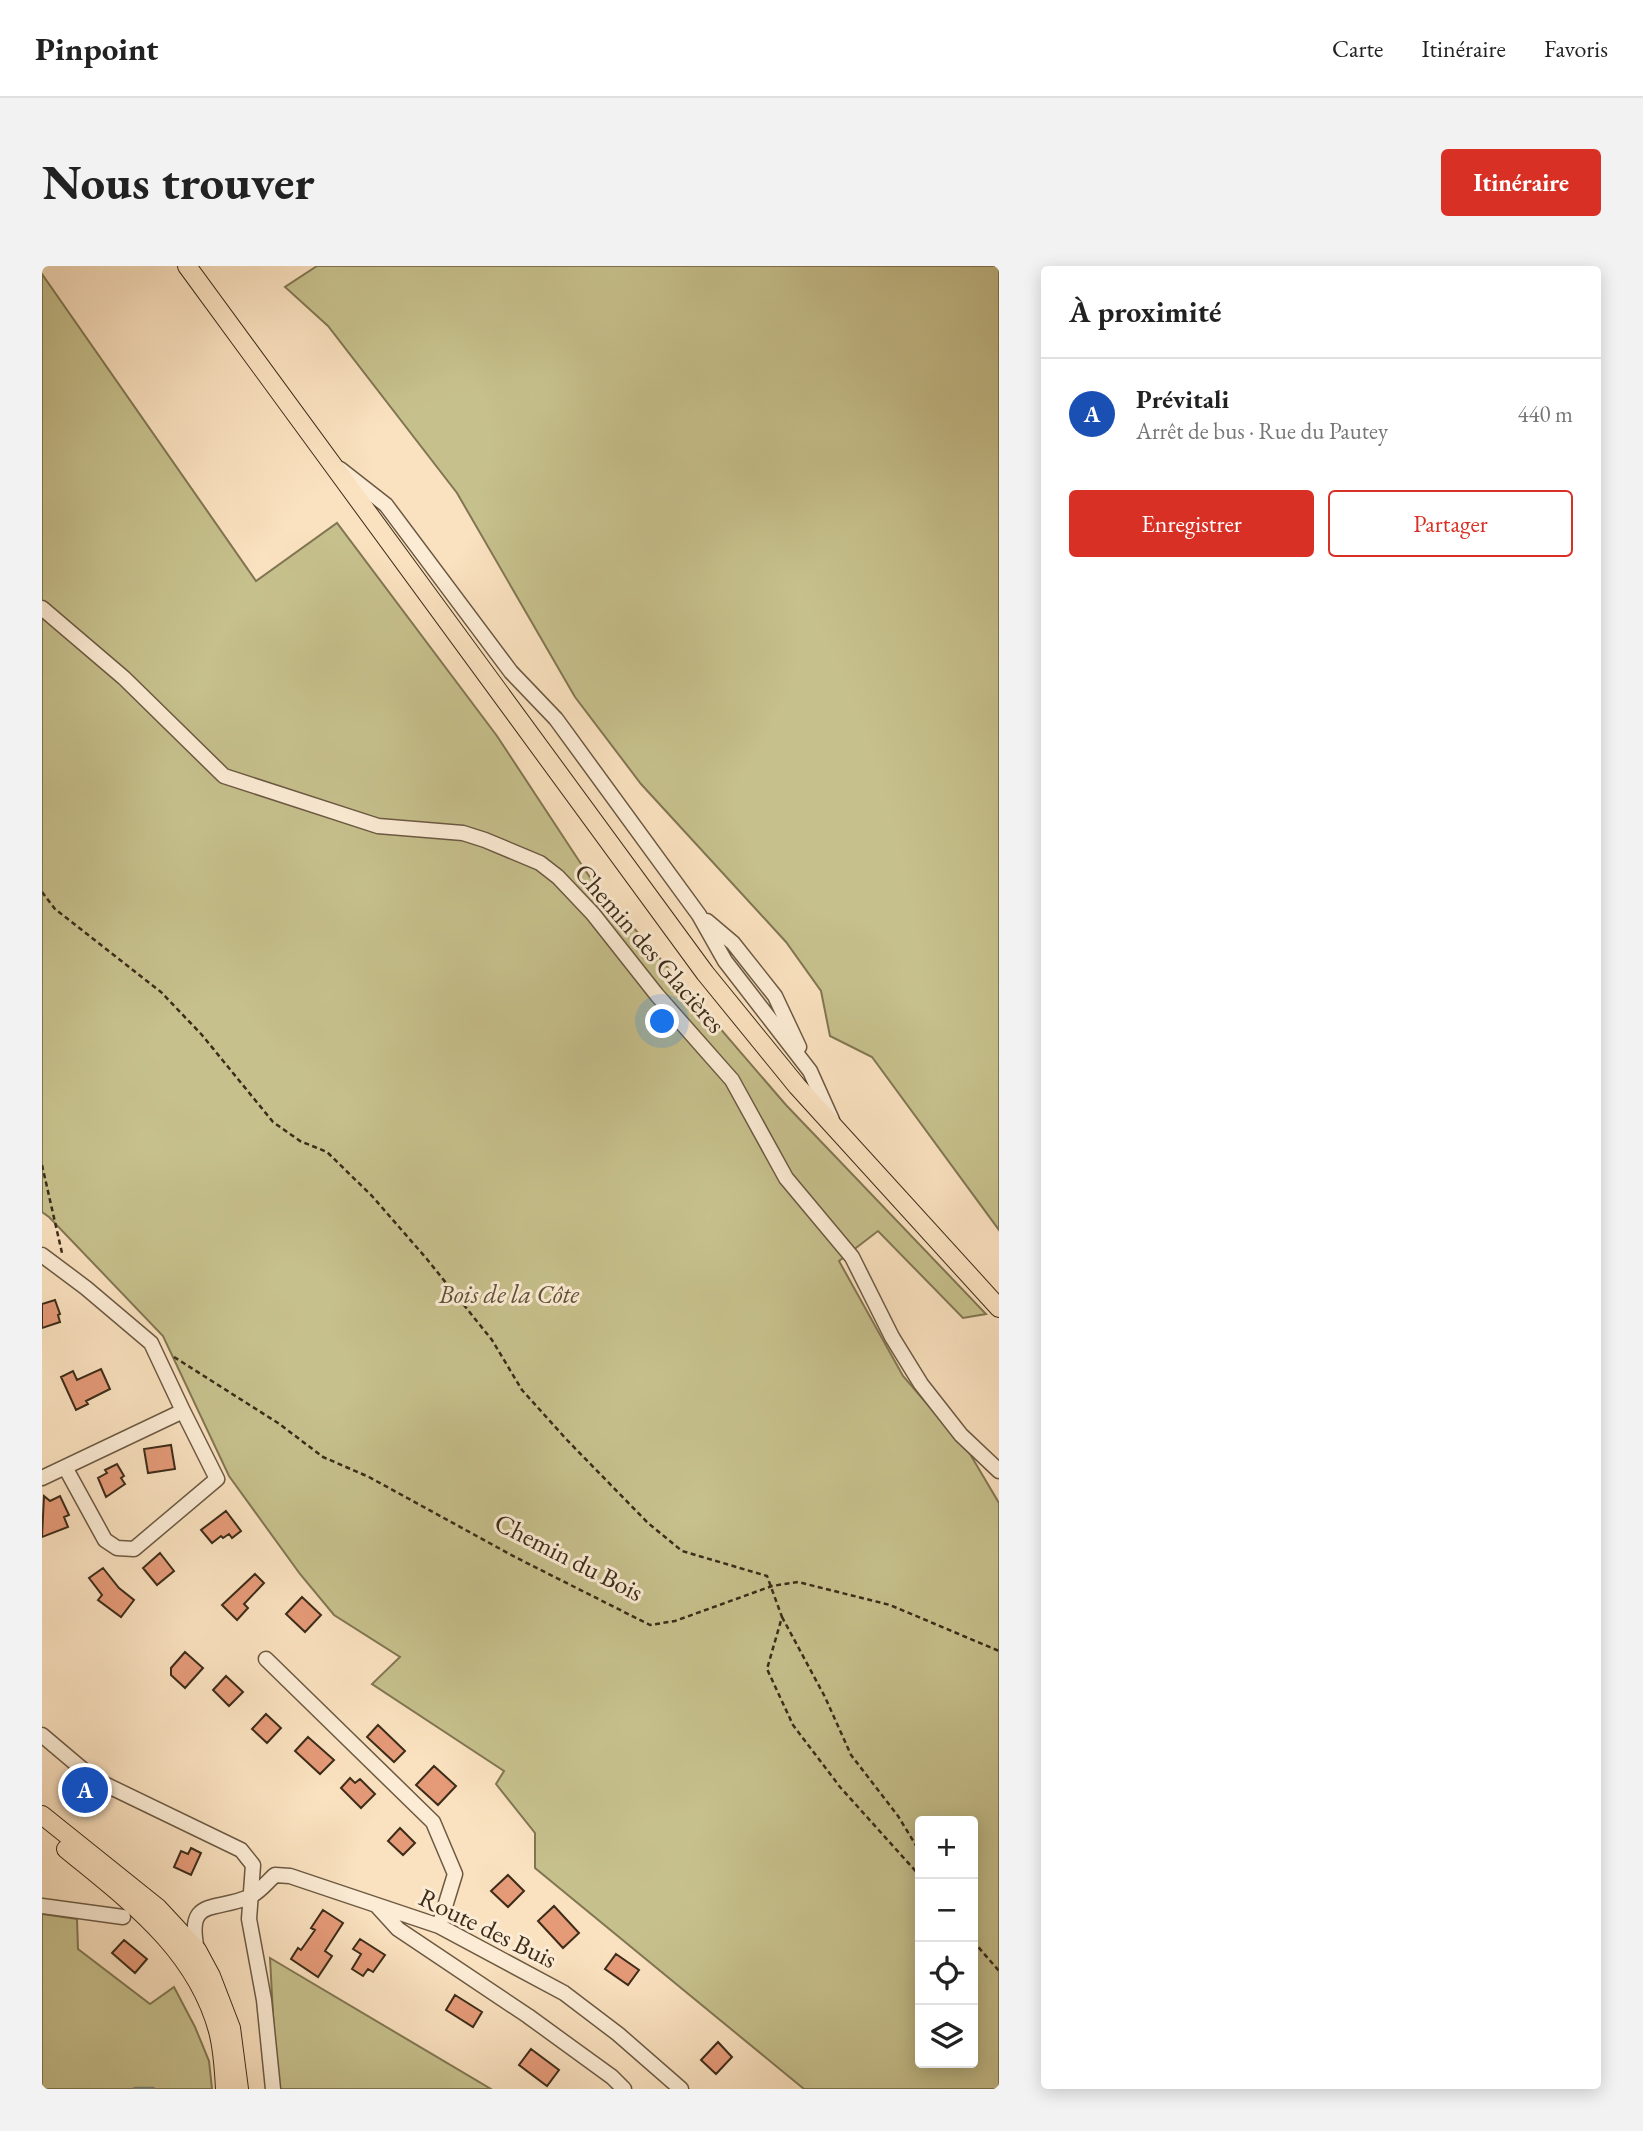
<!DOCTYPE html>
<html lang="fr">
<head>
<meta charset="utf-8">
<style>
  :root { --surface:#fff; --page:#f2f2f2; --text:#222; --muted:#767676; --line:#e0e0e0; --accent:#d93025 }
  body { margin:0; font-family:"EB Garamond",serif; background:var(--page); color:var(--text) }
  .controls { position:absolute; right:21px; bottom:21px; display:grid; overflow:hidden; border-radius:7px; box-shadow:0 4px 18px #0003 }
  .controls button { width:63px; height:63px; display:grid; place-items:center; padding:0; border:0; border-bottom:2px solid var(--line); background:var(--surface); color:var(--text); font:35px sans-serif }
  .you { position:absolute; left:621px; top:756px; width:24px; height:24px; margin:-18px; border:5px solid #fff; border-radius:50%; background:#1a73e8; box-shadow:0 0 0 10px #1a73e833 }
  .badge { display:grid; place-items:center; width:46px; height:46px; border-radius:50%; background:var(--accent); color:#fff; font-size:23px; font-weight:700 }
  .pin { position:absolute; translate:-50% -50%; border:4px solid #fff; box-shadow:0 2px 7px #0006 }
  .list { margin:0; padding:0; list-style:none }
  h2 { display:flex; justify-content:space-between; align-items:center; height:91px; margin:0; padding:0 28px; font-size:30px }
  h2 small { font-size:23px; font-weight:400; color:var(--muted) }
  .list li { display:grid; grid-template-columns:46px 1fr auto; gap:21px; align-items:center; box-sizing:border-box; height:112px; padding:0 28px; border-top:2px solid var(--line) }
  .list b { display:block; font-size:26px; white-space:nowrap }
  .list p { margin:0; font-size:23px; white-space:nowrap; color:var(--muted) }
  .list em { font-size:23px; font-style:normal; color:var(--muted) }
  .actions { display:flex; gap:14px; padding:21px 28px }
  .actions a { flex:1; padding:16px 0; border:2px solid var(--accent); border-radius:7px; text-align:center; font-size:24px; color:var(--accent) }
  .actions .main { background:var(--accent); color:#fff }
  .icon { flex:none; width:38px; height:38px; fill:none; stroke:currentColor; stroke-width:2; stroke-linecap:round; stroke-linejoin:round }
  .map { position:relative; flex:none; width:957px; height:1823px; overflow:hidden; border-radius:7px }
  header { display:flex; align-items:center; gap:42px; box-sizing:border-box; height:98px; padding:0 35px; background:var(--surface); border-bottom:2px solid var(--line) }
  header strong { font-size:33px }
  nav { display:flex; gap:38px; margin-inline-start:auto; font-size:24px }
  .intro { display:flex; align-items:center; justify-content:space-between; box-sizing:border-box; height:168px; padding:0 42px }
  h1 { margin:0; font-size:49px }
  .button { padding:18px 32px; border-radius:7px; background:var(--accent); color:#fff; font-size:24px; font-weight:700 }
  main { display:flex; gap:42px; padding:0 42px }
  aside { flex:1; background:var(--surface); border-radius:7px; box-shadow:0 4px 18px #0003 }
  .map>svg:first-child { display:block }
</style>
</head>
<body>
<header>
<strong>Pinpoint</strong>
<nav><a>Carte</a><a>Itinéraire</a><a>Favoris</a></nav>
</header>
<div class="intro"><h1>Nous trouver</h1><a class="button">Itinéraire</a></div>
<main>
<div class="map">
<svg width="957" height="1823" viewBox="0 0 957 1823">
  <rect width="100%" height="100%" fill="#fae1bf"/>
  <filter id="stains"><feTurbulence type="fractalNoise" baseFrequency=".00286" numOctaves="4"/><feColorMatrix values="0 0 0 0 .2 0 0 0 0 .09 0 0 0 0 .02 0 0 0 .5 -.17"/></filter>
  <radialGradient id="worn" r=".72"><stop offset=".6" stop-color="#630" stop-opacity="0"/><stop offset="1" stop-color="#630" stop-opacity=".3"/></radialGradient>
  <path fill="#c6c08c" stroke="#817652" stroke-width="2" fill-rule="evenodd" d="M275 0H957V964L830 791 788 770 779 725 744 676 599 518 533 431 415 227 286 60 243 21Z
    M0 8 214 315 295 257 455 470 547 610 744 839 944 1048 921 1052 836 965 797 995 861 1110 928 1188 957 1237V1823H762L493 1602V1567L454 1518 462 1505 330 1418 358 1391 292 1349 258 1308 187 1210 121 1070 7 951 0 946ZM878 1555H931V1797H878Z
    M0 1648 35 1653 36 1683 108 1738 132 1721 153 1761 167 1795 170 1823H0Z
    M228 1692 449 1823H235Z"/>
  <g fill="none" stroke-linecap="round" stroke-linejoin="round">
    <path stroke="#778376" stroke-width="4.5" d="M93 1823H111"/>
  </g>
  <path fill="#e59a78" stroke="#3c2c19" stroke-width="2" d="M13 1034 18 1048 16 1049 18 1056 0 1062V1038Z
    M59 1103 68 1123 44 1135 46 1138 34 1144 19 1111 31 1105 35 1114Z
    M129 1179 133 1203 106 1207 102 1183Z
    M75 1198 82 1210 79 1212 83 1218 64 1231 56 1212 65 1207 63 1204Z
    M2 1230 8 1235 18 1230 27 1249 22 1251 26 1261 0 1271Z
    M184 1245 199 1265 190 1272 187 1268 181 1272 179 1270 170 1277 159 1264Z
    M118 1287 132 1305 115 1319 101 1302Z
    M61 1302 77 1322 92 1334 79 1351 56 1334 60 1329 47 1312Z
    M213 1308 222 1317 202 1338 206 1342 195 1354 180 1339Z
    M260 1331 279 1349 263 1366 244 1348Z
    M143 1386 161 1402 143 1422 129 1409V1402Z
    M184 1410 201 1426 187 1440 171 1424Z
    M224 1448 239 1462 225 1477 210 1463Z
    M336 1459 363 1485 352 1496 325 1471Z
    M266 1471 292 1494 278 1508 253 1485Z
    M392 1500 414 1520 396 1539 374 1519Z
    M308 1512 313 1517 318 1513 333 1528 319 1542 299 1522Z
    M358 1562 373 1577 361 1589 346 1575Z
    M149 1582 159 1587 149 1609 132 1601 139 1585 146 1588Z
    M466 1609 482 1625 466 1641 449 1625Z
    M512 1640 537 1667 521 1682 496 1655Z
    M281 1644 301 1657 283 1685 290 1690 276 1711 249 1693 256 1682 259 1684 273 1664 269 1662Z
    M318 1673 343 1689 331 1706 326 1703 321 1710 310 1703 319 1688 311 1683Z
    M82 1674 105 1693 93 1707 70 1687Z
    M574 1688 597 1704 586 1719 563 1703Z
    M413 1729 440 1746 431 1761 404 1744Z
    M676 1776 690 1791 674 1808 659 1794Z
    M489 1783 517 1804 505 1820 477 1799Z"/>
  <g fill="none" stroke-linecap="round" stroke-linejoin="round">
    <g stroke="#6c5942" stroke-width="17">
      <path id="minor" d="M298 203 344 239 469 406 514 453 657 649 683 695 768 805 790 854
        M0 342 82 412 182 510 336 560 421 567 443 574 498 597 516 611 551 648 615 729 690 814 744 912 810 991 850 1071 879 1118 919 1169 957 1205
        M665 655 691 677 733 730 757 781
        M0 989 44 1022 109 1077 141 1145 0 1212
        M23 1201 63 1274 75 1282 92 1283 175 1213 141 1145
        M224 1393 391 1556 413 1608 397 1660
        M0 1469 52 1513 199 1584 211 1599 207 1653 222 1734 231 1823
        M0 1640 81 1651
        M335 1640 356 1663 486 1750 570 1811 582 1823
        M155 1684C144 1631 171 1646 207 1631 217 1627 225 1616 233 1609L248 1610 397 1660 522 1727 576 1768 639 1823"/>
    </g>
    <g stroke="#3c2c19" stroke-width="20">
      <path id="major" d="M145 0 663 707 755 820 957 1042
        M0 1549 116 1642 155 1684 169 1710 189 1762 197 1823
        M24 1583C86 1634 154 1683 176 1765 181 1784 182 1804 183 1823"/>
    </g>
    <path stroke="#3c2c19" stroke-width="2.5" stroke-dasharray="5 3.5" stroke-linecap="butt" d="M0 626 13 643 119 726 160 769 231 856 258 875 285 886 330 930 384 992 450 1074 480 1124 525 1174 606 1257 640 1285 725 1310 740 1351 725 1403 751 1459 798 1521 878 1610
      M0 899 20 987
      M132 1091 236 1157 281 1191 327 1211 473 1291 608 1359 633 1355 730 1320 756 1316 848 1339 957 1385
      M740 1351 783 1431 809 1489 856 1550 878 1586
      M931 1675 957 1705"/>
    <use href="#minor" stroke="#fcecd5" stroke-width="14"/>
    <use href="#major" stroke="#fae1bf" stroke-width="18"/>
  </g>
  <g text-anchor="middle" stroke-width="6" stroke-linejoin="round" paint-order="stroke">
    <g font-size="26" fill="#3c2c19" stroke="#fcecd5">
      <text transform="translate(608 682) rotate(49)" y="9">Chemin des Glacières</text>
      <text transform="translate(527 1291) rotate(27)" y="9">Chemin du Bois</text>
      <text transform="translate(446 1662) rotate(26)" y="9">Route des Buis</text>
    </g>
    <g font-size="26" font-style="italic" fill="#5e5136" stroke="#fcecd5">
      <text x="467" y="1037">Bois de la Côte</text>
    </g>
  </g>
  <rect width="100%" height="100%" filter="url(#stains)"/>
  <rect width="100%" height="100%" fill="url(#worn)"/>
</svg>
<div class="controls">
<button>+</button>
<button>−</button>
<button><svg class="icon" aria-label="locate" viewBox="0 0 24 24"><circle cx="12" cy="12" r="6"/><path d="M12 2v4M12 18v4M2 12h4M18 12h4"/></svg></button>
<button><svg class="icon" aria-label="layers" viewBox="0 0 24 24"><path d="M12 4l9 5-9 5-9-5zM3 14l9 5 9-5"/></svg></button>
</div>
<div class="you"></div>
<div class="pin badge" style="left:43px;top:1524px;background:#1a4fb4">A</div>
</div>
<aside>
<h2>À proximité<small></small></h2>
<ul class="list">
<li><span class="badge" style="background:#1a4fb4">A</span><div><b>Prévitali</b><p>Arrêt de bus · Rue du Pautey</p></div><em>440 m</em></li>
</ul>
<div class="actions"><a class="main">Enregistrer</a><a>Partager</a></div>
</aside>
</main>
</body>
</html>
